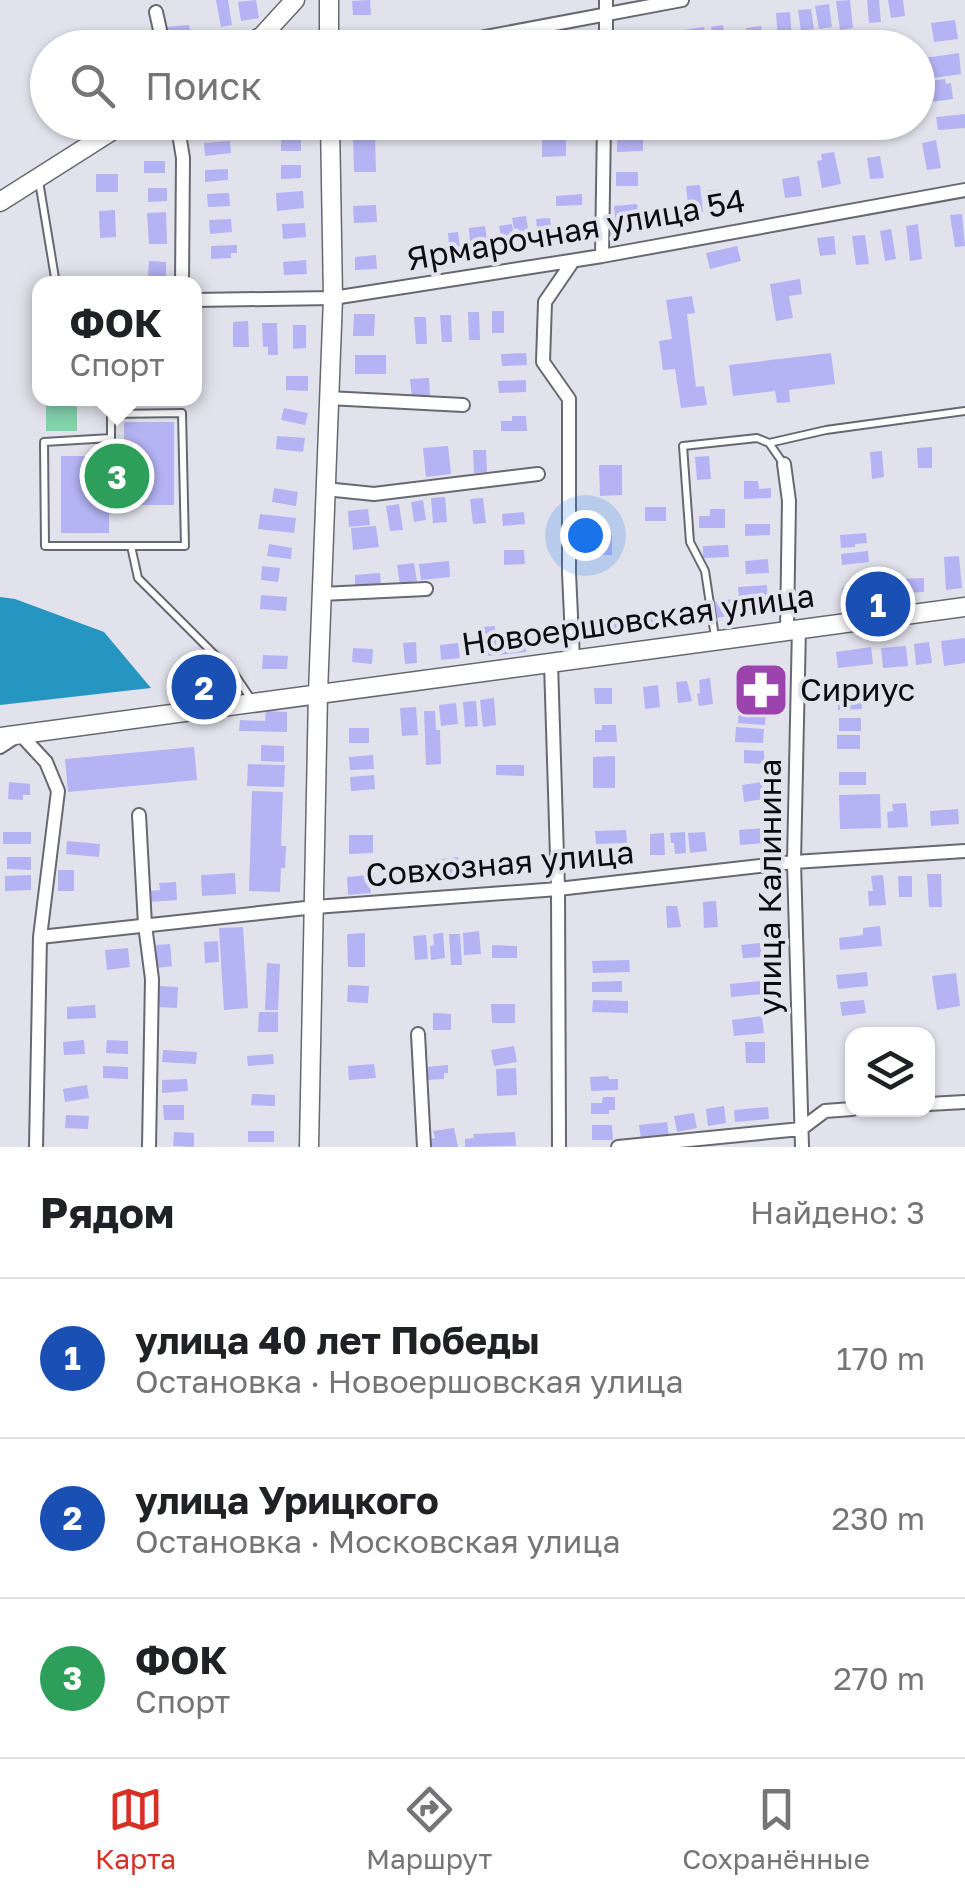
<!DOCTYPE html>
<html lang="ru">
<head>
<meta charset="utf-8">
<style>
  :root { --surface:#fff; --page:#f6f6f6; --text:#202124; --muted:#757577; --line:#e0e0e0; --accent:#d93025 }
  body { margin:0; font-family:"Golos Text",sans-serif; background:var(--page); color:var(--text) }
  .controls { position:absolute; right:30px; bottom:30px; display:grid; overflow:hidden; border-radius:20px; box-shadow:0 2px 8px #0004 }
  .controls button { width:90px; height:90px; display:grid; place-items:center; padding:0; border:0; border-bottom:2px solid var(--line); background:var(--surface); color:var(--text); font:50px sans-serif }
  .you { position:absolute; left:585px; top:535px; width:35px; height:35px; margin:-25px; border:8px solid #fff; border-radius:50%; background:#1a73e8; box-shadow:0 0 0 15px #1a73e833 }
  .badge { display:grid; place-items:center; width:65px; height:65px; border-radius:50%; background:var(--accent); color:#fff; font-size:32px; font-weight:700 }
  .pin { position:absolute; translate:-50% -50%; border:5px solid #fff; box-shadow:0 2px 10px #0006 }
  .popup { position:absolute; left:32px; top:276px; width:170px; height:130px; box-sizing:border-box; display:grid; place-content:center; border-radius:20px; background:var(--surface); filter:drop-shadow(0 2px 8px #0005); font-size:32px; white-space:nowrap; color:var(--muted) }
  .popup b { font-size:38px; color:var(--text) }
  .popup::after { content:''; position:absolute; left:50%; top:100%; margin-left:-20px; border:20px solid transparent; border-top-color:var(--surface) }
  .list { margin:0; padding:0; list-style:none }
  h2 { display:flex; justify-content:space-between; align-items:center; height:130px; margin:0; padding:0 40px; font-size:42px }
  h2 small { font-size:32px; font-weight:400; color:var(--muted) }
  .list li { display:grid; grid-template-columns:65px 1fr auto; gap:30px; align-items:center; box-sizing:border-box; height:160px; padding:0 40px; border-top:2px solid var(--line) }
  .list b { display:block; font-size:38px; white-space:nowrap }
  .list p { margin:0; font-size:32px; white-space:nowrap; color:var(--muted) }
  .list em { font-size:32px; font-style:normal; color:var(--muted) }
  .icon { flex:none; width:55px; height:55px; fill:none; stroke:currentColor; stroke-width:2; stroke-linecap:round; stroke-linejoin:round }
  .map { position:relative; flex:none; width:965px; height:1147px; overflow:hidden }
  .search { position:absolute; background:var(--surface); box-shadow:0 2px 8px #0004; left:30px; right:30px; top:30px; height:110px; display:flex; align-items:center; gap:25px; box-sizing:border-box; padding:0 35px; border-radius:55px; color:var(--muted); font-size:38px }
  .sheet { height:610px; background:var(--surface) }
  nav { display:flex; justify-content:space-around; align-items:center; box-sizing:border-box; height:140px; border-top:2px solid var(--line); background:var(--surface); font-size:28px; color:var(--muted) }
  nav a { display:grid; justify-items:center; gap:5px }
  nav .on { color:var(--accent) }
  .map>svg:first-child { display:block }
</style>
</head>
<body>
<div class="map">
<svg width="965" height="1147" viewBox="0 0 965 1147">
  <rect width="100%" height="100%" fill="#e2e2ec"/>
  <path fill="#81d1ab" d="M46 399H77V431H46Z"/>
  <path fill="#2595c2" d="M0 597 15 599 104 632 151 688 0 705Z"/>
  <path fill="#b4b3f4" d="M216 0H228L232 25 221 27Z
    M256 0 259 18 241 21 238 2Z
    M370 0 371 15H353L352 1Z
    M850 0 853 28 840 30 836 1Z
    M867 0H879L881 22 869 23Z
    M888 0H903L905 16 891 18Z
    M829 4 832 27 819 29 815 6Z
    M811 9 814 29 801 31 798 10Z
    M790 12 792 39 778 40 776 13Z
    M955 20 958 39 934 42 931 23Z
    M189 25 191 36 169 39 167 27Z
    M723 25 727 48H714L711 27Z
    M761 26 764 48H749L746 28Z
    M704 27 707 48H688L685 30Z
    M959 53 961 74 920 80 918 59Z
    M945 79 946 84 951 83 953 99 931 102 929 81Z
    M965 114V128L938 130 936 117Z
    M375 134 376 172H354L353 135Z
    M566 137V156L542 157V138Z
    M281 138H301V151H281Z
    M617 139H643V151L617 152Z
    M936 140 941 168 927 170 922 143Z
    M230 141 231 153 205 156 204 143Z
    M834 152 841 184 822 188 817 161 822 160 821 154Z
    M880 156 884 178 870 179 867 158Z
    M144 161H165V173H144Z
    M281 165H301V178L281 179Z
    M228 169V180L205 182V170Z
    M616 172H638V186H616Z
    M96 174H118V192H96Z
    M799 176 802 196 785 198 782 179Z
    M700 185 703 212 689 213 686 186Z
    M148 188H167V201L148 202Z
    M722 189 725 208 709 210 706 191Z
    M303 191 304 208 277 211 276 193Z
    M229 193 230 206 208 207 207 194Z
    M582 194V205L556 206V196Z
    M637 204 639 225 616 228 614 206Z
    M376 205 377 222 354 223 353 206Z
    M115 210 116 237 100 238 99 211Z
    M166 212 167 244H149L147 213Z
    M962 214 965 246 955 247 950 215Z
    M526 216 530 241 520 243 518 228 514 229 512 218Z
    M550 218 552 236 538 238 536 219Z
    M231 219 232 232 210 234 209 220Z
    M305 223 306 237 283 239 282 224Z
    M512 224 515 244 503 246 499 226Z
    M918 224 922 259 910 261 906 226Z
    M485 226 488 250 477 251 476 242 470 243 469 228Z
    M891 229 896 259 885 261 880 231Z
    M458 232 461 255 450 257 448 233Z
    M865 235 869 264 856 265 852 236Z
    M834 236 836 254 820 256 817 238Z
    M237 245V253H231V258L211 259V246Z
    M737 246 741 261 710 269 706 253Z
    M376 255 377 269 355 270V257Z
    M306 260 307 274 284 275 283 262Z
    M149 261 166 262V277L148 276Z
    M800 279 802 294 789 296 793 318 776 321 770 284Z
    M692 296 695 313 687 314 696 387 704 386 707 405 681 408 675 369 663 370 659 341 672 339 666 300Z
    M492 311H504V333H492Z
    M468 312H479L480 340H469Z
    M354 314H375L374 336H353Z
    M440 315H451L452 342H442Z
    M414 317H426L427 344H416Z
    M248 321 249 347H233V322Z
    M262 323H277L278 355H268V347H263Z
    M293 325H306V348L293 349Z
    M526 353 527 365 502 366 501 354Z
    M831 353 835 384 789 390 790 402 777 403 775 391 733 396 729 365Z
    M355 355H386V374H355Z
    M286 376H308V391L286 390Z
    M429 378 430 396 412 398 410 379Z
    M526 380V392L499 393 498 381Z
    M284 408 308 413 305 425 281 420Z
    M512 416H526L527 431H501V421H512Z
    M124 422H174V505H125V497H109V533H61V456H124Z
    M277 436 305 438 303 452 276 449Z
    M448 446 451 474 426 477 423 448Z
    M932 447V468H918L917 448Z
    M473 450H486L487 472 474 473Z
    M882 451 884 477 872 479 870 452Z
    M709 456 711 479 697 480 695 457Z
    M599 465H622V495L600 496Z
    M744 481H758L759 489 771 488V498L744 499Z
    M274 488 298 492 296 506 272 502Z
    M445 497 447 522 433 523 431 498Z
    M483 498 486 523 473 524 470 499Z
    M423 500 426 520 414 522 411 502Z
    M399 504 403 530 390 531 386 506Z
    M645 507H666V521H645Z
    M368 509 370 525 349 527 348 511Z
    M710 509H725V528H699V516H710Z
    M524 512 525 524 503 526 502 514Z
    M260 514 296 518 294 533 258 529Z
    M745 524H770V535L745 536Z
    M376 526 379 547 353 550 351 528Z
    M866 533 867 543 855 544V547L841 548 840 535Z
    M598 534 612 535V555H598Z
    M269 544 292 548 291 559 267 556Z
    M728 545 729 557 703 558V546Z
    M504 550H524L525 564 504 565Z
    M868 551 869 562 842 565 841 554Z
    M959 556 962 588 946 590 944 557Z
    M768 559 769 573 746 574 745 561Z
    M449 561 450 577 421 580 419 564Z
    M414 563 417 581 400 584 397 565Z
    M262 566 280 568 278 582 261 580Z
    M380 573 381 585 355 587V575Z
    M924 578V592L903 593 902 579Z
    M767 585 768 609 740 611 738 587Z
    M868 586 869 598 843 600 842 588Z
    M261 595 287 597 286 611 260 609Z
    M732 599 735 615 716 618 714 602Z
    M697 605 698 623 681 625 679 606Z
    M660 611 661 615 669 614 670 625 648 627 646 612Z
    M620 618V632L597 633 596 620Z
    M495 626 497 655 483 656 481 627Z
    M517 637V641H525L526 652 500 655 498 639Z
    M965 638V663L944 666 941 641Z
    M416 642 417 663 405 664 403 643Z
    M929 642 932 663 916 665 914 644Z
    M458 643 460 658 441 660 440 645Z
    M906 646 908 666 883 668 881 648Z
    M871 647 873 664 838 668 836 652Z
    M353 648 373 649 372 664 352 662Z
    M263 655 288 656 287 669H262Z
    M766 673 767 696 741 698 740 675Z
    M710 678 713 704 699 706 697 694 700 693 699 680Z
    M687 681 692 701 678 703 676 682Z
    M658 685 660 707 645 709 643 687Z
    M594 688H612V704H595Z
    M494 698 496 725 483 727 480 700Z
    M862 699V709L838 710V700Z
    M476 701 478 726 465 727 463 702Z
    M456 703 458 724 441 726 439 705Z
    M416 707 418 735 402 736 400 708Z
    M739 707 754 708V712L766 713 765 725 738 723Z
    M266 711 287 712V732L239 731 240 720 265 721Z
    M424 711H435L436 730H440L441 764 426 765Z
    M839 718H861V731H839Z
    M602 725H616L617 742H595V730H602Z
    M736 727 764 729 763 743 735 742Z
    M349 728H369V743H349Z
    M837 735H860V749H837Z
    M261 745 284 746V762L261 761Z
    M194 747 197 780 68 792 65 759Z
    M744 750 764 751V764L744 763Z
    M373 755 374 769 350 770 349 757Z
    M615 756V788H593V757Z
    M248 764 285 765 284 787 247 786Z
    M496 765H524V776L496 775Z
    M839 772H866V785H839Z
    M374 775 375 789 351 791 350 777Z
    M9 782 30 784V795H23V800L8 799Z
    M762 782 764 799 744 802 742 785Z
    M252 791 283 792 281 846H286L285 868H281L280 892 249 891Z
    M880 794 881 828 840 829 839 795Z
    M906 803 908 827 888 828 887 812 893 811 892 804Z
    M958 809 959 824 931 826 930 811Z
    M763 828 765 843 740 845 739 830Z
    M626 830 627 843 596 844 595 831Z
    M3 832H31V844H3Z
    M685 832 686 853 675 854 674 843H671L670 833Z
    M705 832 707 851 690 853 688 833Z
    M664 833 665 855H650V834Z
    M349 835H373V853L349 854Z
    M67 841 100 844 99 857 66 854Z
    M7 857H31V870L7 869Z
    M458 857 460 880 444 882 441 859Z
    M58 870H74V891H58Z
    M235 873 236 894 202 896 201 875Z
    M927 874H941L942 907H929Z
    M31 875V890L5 891V876Z
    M369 875 371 893 348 895 347 877Z
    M883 875 886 905 869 906 868 891H873L871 876Z
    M898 876H912V897H899Z
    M176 882 177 900 149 902V891L160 890 159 883Z
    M716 901 718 927 704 928 703 902Z
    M666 906H677L681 927 667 928Z
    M880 926 882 946 840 950 839 938 863 935V928Z
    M243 927 248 1008 224 1010 219 928Z
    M479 931 481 954 464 955 463 933Z
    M365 933V967H348L347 934Z
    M443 933 445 958 431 960 430 946 434 945 433 934Z
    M449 934H460L462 965H451Z
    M426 935 428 959 415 960 413 936Z
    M218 941 219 962 205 963 204 942Z
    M760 943 762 957 743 958 741 945Z
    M170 944 172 966 157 968 155 945Z
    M492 945 517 946V958H492Z
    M128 948 130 967 107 970 105 950Z
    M629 960 630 972 593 973 592 961Z
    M267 963 280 964 278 1010H265Z
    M867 972 868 986 838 989 836 975Z
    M956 973 960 1006 937 1010 932 976Z
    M622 981V992H592V982Z
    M762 981 763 994 731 997 730 984Z
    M348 985 369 986 368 1003 347 1002Z
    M159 986 178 987 177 1008 158 1007Z
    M593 1000 628 1001V1013L592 1012Z
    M864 1000 866 1013 842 1016 840 1002Z
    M491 1004H515V1023H492Z
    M95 1005 96 1018 67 1019V1007Z
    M259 1012H278V1032H258Z
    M433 1013 451 1014V1030H433Z
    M762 1016 764 1033 734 1036 732 1020Z
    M84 1040 85 1054 64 1055 63 1042Z
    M107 1040 128 1041V1054L106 1053Z
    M745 1042H765V1063H746Z
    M514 1046 517 1062 494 1066 491 1050Z
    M163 1050 197 1052 196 1064 162 1062Z
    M273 1054 274 1064 248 1066 247 1056Z
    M374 1064 376 1078 349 1080 348 1066Z
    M448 1065V1073H444V1079L427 1080 426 1067Z
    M103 1066 128 1067V1079L103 1078Z
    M516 1068 517 1095 497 1096 496 1069Z
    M608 1076 609 1079H618V1090L591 1091 590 1077Z
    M187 1079 188 1091 162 1093V1080Z
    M87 1085 89 1098 65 1102 63 1089Z
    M252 1094 275 1095V1106L251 1105Z
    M603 1097H615V1110H609V1114H591V1103H602Z
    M163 1105H184V1120H164Z
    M724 1106 726 1123 708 1126 706 1109Z
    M768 1107 769 1119 735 1122 734 1110Z
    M694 1113 697 1128 677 1132 674 1116Z
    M66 1115 89 1116 88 1129 65 1128Z
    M667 1122 669 1137 641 1139 639 1125Z
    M592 1125H612L613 1140H592Z
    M454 1128 458 1147H427L426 1140 435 1138 433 1131Z
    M248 1131H274V1142H248Z
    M174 1132 194 1133V1147L173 1146Z
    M515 1132 516 1146 465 1147V1139L474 1138 473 1134Z"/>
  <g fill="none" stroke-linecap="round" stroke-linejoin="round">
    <g stroke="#686871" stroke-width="10">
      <path id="lane" d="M39 181 56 284
        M111 398V438L44 442 45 546H185L182 413 112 414
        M769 443 826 430 965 411
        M131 546 138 578 235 675 251 699
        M715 637 705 571 690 542 683 446 757 438 769 443 783 463"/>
    </g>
    <g stroke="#686871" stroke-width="16">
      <path id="street" d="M156 12 164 48
        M427 48 682 0
        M606 48V0
        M177 122 183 158 182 284
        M602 256 604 122
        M194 300 333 298 602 256 965 190
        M328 398 463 405
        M784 464 789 501 787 629
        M325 489 374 494 538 474
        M321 594 426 589
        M799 627 794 862 802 1147
        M573 660 569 573V399L543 362 545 302 573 261
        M551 663 558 889 559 1147
        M0 747 20 734 46 762 58 791 40 937 36 1147
        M139 815 145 925 152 979 149 1147
        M40 937 315 907 558 889 794 862 965 851
        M418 1034 424 1147
        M928 1104 965 1102
        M618 1147 801 1129 825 1111 852 1109"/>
    </g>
    <g stroke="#686871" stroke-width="21">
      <path id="secondary" d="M243 48 262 36 295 0
        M329 48V0
        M0 202 126 122
        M0 737 965 607
        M309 1147 318 693 333 298 330 122"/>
    </g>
    <use href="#lane" stroke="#fff" stroke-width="6"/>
    <use href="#street" stroke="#fff" stroke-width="12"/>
    <use href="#secondary" stroke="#fff" stroke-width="18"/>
  </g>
  <defs>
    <g id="pharmacy-square" transform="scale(2.875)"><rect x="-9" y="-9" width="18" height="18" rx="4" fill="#9d43ae" stroke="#e2e2ec"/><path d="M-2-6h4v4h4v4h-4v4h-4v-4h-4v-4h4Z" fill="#fff"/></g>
  </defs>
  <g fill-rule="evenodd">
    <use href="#pharmacy-square" x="761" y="690"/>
  </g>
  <g text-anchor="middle" stroke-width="8" stroke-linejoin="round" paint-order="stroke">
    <g font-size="32" fill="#0c0c10" stroke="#e2e2ec">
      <text transform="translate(576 230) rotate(-10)" y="11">Ярмарочная улица 54</text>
      <text transform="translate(638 620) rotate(-8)" y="11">Новоершовская улица</text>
      <text transform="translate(500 864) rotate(-5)" y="11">Совхозная улица</text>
      <text transform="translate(770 887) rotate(-90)" y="11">улица Калинина</text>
    </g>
    <g font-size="32" fill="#0c0c10" stroke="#e2e2ec" text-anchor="start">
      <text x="800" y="701">Сириус</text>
    </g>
  </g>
</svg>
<div class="controls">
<button><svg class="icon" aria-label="layers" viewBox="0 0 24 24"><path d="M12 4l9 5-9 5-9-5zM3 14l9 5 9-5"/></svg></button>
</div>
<div class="you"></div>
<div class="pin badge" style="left:878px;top:604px;background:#1a4fb4">1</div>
<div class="pin badge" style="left:204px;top:687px;background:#1a4fb4">2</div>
<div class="pin badge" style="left:117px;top:476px;background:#2e9e5b">3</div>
<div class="popup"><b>ФОК</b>Спорт</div>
<div class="search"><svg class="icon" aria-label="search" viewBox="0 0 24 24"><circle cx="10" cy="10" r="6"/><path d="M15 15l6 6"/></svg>Поиск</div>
</div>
<section class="sheet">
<h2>Рядом<small>Найдено: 3</small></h2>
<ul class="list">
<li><span class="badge" style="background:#1a4fb4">1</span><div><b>улица 40 лет Победы</b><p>Остановка · Новоершовская улица</p></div><em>170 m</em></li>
<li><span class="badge" style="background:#1a4fb4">2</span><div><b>улица Урицкого</b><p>Остановка · Московская улица</p></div><em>230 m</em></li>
<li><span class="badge" style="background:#2e9e5b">3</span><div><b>ФОК</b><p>Спорт</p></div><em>270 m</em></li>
</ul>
</section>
<nav>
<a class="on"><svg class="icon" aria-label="map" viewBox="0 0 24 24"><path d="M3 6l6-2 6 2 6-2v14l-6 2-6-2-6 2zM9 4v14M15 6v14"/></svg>Карта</a>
<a><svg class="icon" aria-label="directions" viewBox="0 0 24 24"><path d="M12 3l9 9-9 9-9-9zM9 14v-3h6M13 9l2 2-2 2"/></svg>Маршрут</a>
<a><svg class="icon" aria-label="saved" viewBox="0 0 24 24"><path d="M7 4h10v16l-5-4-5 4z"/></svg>Сохранённые</a>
</nav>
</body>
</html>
